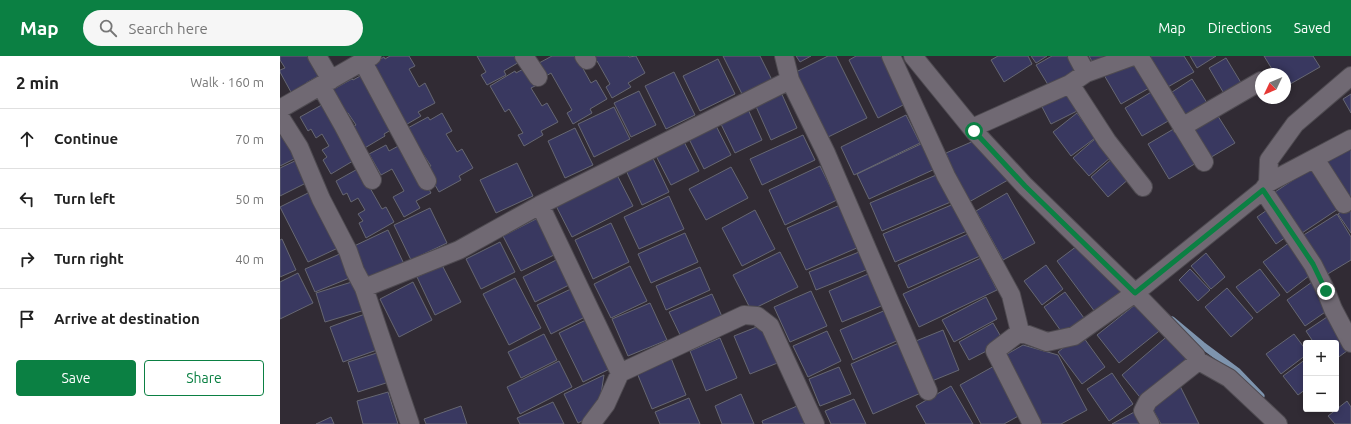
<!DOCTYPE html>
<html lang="en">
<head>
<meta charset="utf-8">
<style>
  :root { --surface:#fff; --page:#f6f6f6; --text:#222; --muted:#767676; --line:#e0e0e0; --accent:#0b8043 }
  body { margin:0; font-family:Ubuntu,sans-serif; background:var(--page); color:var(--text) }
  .controls { position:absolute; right:12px; bottom:12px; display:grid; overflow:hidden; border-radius:4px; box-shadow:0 2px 6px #0003 }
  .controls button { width:36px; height:36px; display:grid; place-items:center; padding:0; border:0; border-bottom:1px solid var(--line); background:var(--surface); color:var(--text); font:20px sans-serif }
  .compass { position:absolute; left:975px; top:12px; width:36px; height:36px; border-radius:50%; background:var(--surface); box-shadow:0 2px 6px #0003; rotate:226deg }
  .stop { position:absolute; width:12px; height:12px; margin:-9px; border:3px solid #0b8043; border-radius:50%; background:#fff }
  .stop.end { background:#0b8043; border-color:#fff; box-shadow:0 1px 4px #0008 }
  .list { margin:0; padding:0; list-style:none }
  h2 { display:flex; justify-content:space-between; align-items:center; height:52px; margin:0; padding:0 16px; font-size:17px }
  h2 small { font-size:13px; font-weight:400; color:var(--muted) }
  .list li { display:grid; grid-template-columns:26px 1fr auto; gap:12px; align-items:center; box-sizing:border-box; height:60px; padding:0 16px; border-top:1px solid var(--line) }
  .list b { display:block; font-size:15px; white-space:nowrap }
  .list em { font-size:13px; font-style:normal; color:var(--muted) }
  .actions { display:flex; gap:8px; padding:12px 16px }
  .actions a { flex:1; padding:9px 0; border:1px solid var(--accent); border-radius:4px; text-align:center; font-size:14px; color:var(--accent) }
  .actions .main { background:var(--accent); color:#fff }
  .icon { flex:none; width:22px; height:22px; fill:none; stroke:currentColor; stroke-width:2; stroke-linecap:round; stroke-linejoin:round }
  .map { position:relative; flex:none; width:1071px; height:368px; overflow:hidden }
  header { display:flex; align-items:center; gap:24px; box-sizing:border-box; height:56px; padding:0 20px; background:var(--accent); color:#fff }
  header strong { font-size:19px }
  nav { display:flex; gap:22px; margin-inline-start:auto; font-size:14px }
  .search { width:280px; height:36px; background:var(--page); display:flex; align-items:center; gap:10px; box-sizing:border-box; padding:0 14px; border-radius:22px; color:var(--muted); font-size:15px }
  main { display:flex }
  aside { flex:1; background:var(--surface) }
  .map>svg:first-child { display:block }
</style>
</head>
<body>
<header>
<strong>Map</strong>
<div class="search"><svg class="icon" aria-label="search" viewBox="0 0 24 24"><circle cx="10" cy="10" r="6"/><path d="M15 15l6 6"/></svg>Search here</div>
<nav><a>Map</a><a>Directions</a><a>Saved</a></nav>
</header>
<main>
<aside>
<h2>2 min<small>Walk · 160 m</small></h2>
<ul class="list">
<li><svg class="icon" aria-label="ahead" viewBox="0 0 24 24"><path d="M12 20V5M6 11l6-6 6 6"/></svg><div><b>Continue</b></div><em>70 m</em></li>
<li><svg class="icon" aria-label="left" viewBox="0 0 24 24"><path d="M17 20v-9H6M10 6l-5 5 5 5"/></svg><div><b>Turn left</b></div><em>50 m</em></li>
<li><svg class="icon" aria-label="right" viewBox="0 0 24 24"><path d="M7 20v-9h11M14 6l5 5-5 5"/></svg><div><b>Turn right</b></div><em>40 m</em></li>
<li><svg class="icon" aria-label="arrive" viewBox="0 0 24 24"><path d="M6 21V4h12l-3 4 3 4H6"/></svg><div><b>Arrive at destination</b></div></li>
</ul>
<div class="actions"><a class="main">Save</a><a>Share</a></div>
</aside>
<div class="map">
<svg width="1071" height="368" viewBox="0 0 1071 368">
  <rect width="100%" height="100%" fill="#312b34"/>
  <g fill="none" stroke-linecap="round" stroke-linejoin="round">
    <path stroke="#7e94ae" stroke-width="7" d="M892 264 922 289 957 315 981 340"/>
  </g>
  <path fill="#393860" stroke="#666772" d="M0 0H34L44 17 26 27 27 29 12 38 0 16V14L5 12 0 4Z
    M110 0H129L135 10 129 13 139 31 145 27 155 47 138 56 141 60 122 71 87 11 104 1 105 3Z
    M197 0H238L241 5 224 15 226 19 207 29 201 19 206 16Z
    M272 0H303L301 9 311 27 316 24 327 43 310 53 312 57 293 68 287 57 292 54 271 17 266 20 259 7Z
    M308 0H348L349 1 356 0 365 17 348 27 351 31 332 42 326 31 330 28 317 5 312 7Z
    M443 0H480L493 26 463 40Z
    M516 0H531L520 6Z
    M548 0H556L587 62 546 82 514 17Z
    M576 0H604L627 47 598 62 569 4Z
    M718 0H748L752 8 724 26 711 4Z
    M751 0H767L756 7Z
    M772 0H792L800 14 770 32 756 9Z
    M809 0H830L814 9Z
    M867 0H904L914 16 886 32Z
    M910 0H936L917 12Z
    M984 0H1033L1040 11 1005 31V18H995Z
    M853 2 871 31 841 48 824 19Z
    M946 2 963 30 946 41 929 12Z
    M438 3 455 38 420 55 403 20Z
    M247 11 257 29 251 32 262 50 267 47 278 66 261 75 263 79 244 90 238 79 243 77 229 53 225 56 210 30 235 15 236 17Z
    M394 16 415 59 386 73 365 30Z
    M84 18 116 71 104 78 105 80 83 93 71 72 76 69 68 57 63 59 50 35 72 23 73 24Z
    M912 23 929 50 908 63 892 36Z
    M500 34 517 72 491 84 474 46Z
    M359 35 376 69 351 81 334 47Z
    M790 35 799 54 771 68 761 49Z
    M873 35 890 64 862 80 845 52Z
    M1071 38V57L1063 43Z
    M47 46 78 102 51 118 43 104 47 101 42 94 49 90 42 78 36 82 31 73 28 75 20 61Z
    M466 49 482 84 455 97 438 62Z
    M334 51 350 83 314 101 298 68Z
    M162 57 172 75 166 78 177 96 182 93 193 112 179 120 181 124 159 136 146 113 151 110 143 98 139 100 124 74 148 61 150 64Z
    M797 57 815 82 791 100 773 76Z
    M936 57 955 87 928 103 910 72Z
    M626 59 640 87 574 119 561 91Z
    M433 64 451 99 424 113 406 77Z
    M897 71 918 106 889 123 868 88Z
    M0 72 18 101 0 110Z
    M295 72 313 109 285 122 268 85Z
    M523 79 535 104 482 129 470 103Z
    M401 80 419 115 391 129 373 94Z
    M815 83 831 101 809 120 793 102Z
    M696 84 728 124 689 146 674 119 666 97Z
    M124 87 151 137 136 145 140 152 124 161 113 141 124 135 112 113 101 119 89 98 106 89 109 95Z
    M643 87 655 113 589 143 577 118Z
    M1071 90V144L1039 108Z
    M370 96 389 136 362 149 343 108Z
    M833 102 850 122 828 141 811 121Z
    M17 104 28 126 0 140V112Z
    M237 107 253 140 216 157 200 124Z
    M1037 108 1064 149 1022 177 995 136Z
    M83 110 86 125 102 153 106 151 114 166 86 182 79 167 83 165 78 158 85 154 78 142 71 146 67 137 63 139 56 125Z
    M540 110 557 144 505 169 489 134Z
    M451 111 468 142 426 164 409 133Z
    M335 115 353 150 292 181 274 146Z
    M661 117 673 145 602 175 590 147Z
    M30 136 58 192 28 206 0 151Z
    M727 137 755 187 723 204 696 155Z
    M389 140 404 173 359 193 344 161Z
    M676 147 687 175 615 206 603 178Z
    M560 149 579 191 526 214 507 172Z
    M1071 149V177L1058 158Z
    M150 152 167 187 131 204 114 169Z
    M990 152 1009 179 996 188 977 161Z
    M475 154 495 193 462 210 442 172Z
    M1057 158 1071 181V204L1046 219 1022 180Z
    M258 162 276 198 241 215 223 180Z
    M331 167 349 206 313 223 295 184Z
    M108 174 124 208 89 225 72 191Z
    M405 177 418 206 371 227 358 198Z
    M690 177 700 200 628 232 618 209Z
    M2 183 16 214 0 221V184Z
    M220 186 235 216 201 233 186 203Z
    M1010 186 1034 216 1007 237 983 206Z
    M797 190 848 238 818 260 777 205Z
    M584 194 591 212 536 234 529 216Z
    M500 196 518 231 471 254 453 219Z
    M62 197 72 221 35 236 25 213Z
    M926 197 945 221 931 233 911 210Z
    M280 202 293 227 255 246 243 221Z
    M701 202 717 234 639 271 623 238Z
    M162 209 181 246 155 259 137 221Z
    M766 209 783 233 762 249 744 225Z
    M350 210 367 245 331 262 314 228Z
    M420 211 430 234 386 254 376 230Z
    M910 213 930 234 918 245 899 224Z
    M980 213 1000 239 977 257 956 231Z
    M593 216 606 248 562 266 549 235Z
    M18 217 33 247 0 263V226Z
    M235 222 261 272 229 289 203 238Z
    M75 225 85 254 45 266 36 237Z
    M133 226 152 264 119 281 100 243Z
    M1032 226 1051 252 1025 270 1007 244Z
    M293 232 307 260 271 278 257 249Z
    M947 232 973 262 951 281 925 251Z
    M531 235 547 270 510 286 494 251Z
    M785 236 804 262 783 278 764 251Z
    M432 238 444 265 402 283 389 256Z
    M706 241 717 263 674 286 662 264Z
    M861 244 883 272 839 307 817 279Z
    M370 247 387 284 348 300 332 263Z
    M608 253 621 283 573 304 560 274Z
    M85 258 97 294 63 306 50 271Z
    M1050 259 1071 292 1056 303V287H1034L1026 275Z
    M310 262 334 311 303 326 279 277Z
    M713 267 724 286 689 304 679 286Z
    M484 268 500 306 470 318 454 280Z
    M663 274 679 314 647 327 631 287Z
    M547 275 561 305 528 321 513 290Z
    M891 277 913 304 863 345 842 319Z
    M264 278 277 304 241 322 228 296Z
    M801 278 825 311 802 328 778 296Z
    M1014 278 1026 294V299L1001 318 986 298Z
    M440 282 457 322 426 335 410 295Z
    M621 286 643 336 593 358 571 308Z
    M743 289 778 299 807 354 781 368H758L722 301Z
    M100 296 109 326 78 336 68 306Z
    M391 302 406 339 372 353 357 317Z
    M1026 303V333L1018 339 1003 320Z
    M279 305 292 331 240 358 227 331Z
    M716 309 742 358 724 368H701L680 329Z
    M559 311 571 338 540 350 529 323Z
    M832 317 853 348 829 365 807 333Z
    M324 319 318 357 298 367 284 338Z
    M899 328 919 368H881L873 354 878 338Z
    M671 330 693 368H646L636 350Z
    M108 336 118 368H83L77 345Z
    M461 338 474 368H442L435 350Z
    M409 342 420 368H380L375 356Z
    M574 343 586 368H551L545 355Z
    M1067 345 1071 351V368H1055L1048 360Z
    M273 346 284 368H240L237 362Z
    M181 350 187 368H146L144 363Z
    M517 350 525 368H483L482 365Z
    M858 354 866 368H832Z
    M51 361 54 368H36Z"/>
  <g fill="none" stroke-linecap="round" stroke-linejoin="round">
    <g stroke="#4e4a50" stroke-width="20">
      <path id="street" d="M37 0 51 24
        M244 0 258 21
        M304 0 307 4
        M504 0 510 24 546 97 648 335
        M611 0 666 120 731 239 740 276 767 286 794 280 855 237 983 134 1033 209 1046 235 1053 253 1071 287
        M633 0 694 75 745 130 855 237 916 300 917 304 916 307 868 345 863 355 870 368
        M797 0 806 17
        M859 0 924 106
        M83 6 147 125
        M790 28 827 85 863 131
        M41 30 63 69 92 124
        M0 53 92 0
        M0 61 19 91 41 143 68 195 75 215 84 232 130 368
        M902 71 981 25
        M692 72 790 28 806 17 853 0
        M1035 103 1064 148
        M988 127 1071 83
        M983 134 988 127 989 104 1015 68 1071 20
        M260 149 340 317 326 348 311 368
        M84 232 179 194 260 149 510 24
        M740 276 715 295 752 368
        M917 304 949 322 998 368
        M340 317 464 259 477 260 490 270 535 368"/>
    </g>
    <use href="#street" stroke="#706973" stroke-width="18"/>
  </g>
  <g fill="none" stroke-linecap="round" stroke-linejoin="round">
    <path stroke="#0b8043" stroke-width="5" d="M694 75 745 130 855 237 983 134 1033 208 1046 235"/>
  </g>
</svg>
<div class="controls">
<button>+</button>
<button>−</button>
</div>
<svg class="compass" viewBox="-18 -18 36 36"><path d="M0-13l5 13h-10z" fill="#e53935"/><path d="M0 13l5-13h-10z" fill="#767676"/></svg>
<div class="stop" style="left:694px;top:75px"></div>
<div class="stop end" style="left:1046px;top:235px"></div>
</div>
</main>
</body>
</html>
